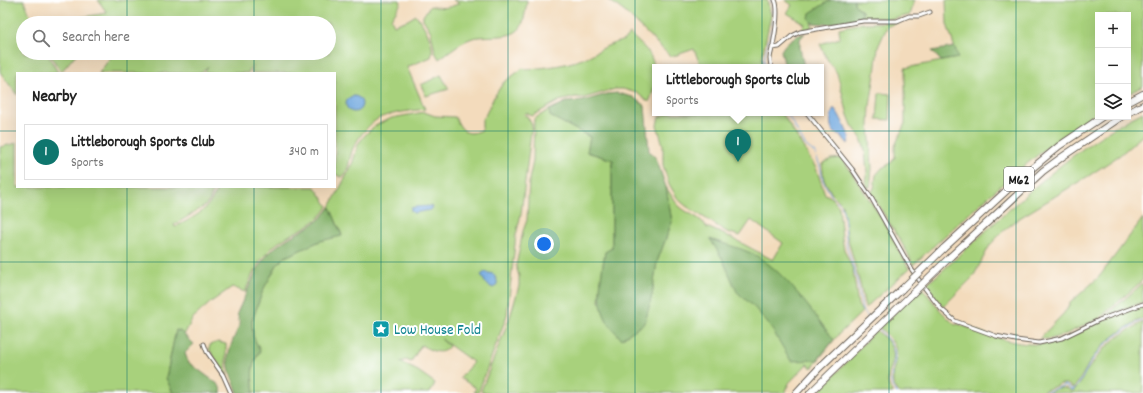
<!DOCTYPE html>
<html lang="en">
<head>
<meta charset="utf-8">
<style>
  :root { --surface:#fff; --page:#f6f6f6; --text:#222; --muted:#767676; --line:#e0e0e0; --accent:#0f766e }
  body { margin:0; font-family:Dekko,sans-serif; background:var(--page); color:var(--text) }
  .controls { position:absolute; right:12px; top:12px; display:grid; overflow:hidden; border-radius:0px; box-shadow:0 4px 16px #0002 }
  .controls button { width:36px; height:36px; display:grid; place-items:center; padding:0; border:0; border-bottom:1px solid var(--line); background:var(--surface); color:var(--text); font:20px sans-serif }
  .you { position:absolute; left:544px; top:244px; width:14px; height:14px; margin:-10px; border:3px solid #fff; border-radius:50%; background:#1a73e8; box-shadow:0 0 0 6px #1a73e833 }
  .badge { display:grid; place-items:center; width:26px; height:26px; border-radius:50%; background:var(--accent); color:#fff; font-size:13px; font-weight:700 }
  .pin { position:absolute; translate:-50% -33px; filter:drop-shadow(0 1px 2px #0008) }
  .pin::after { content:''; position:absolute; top:21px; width:14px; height:12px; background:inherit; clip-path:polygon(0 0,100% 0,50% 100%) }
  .popup { position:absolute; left:652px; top:64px; width:172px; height:52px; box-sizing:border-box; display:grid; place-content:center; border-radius:0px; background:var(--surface); filter:drop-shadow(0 1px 3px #0005); font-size:13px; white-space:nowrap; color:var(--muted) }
  .popup b { font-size:15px; color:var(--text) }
  .popup::after { content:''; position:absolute; left:50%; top:100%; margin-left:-8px; border:8px solid transparent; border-top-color:var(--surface) }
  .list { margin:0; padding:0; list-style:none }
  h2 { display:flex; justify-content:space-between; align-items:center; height:52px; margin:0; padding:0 16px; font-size:17px }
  h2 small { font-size:13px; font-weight:400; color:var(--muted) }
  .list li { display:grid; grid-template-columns:26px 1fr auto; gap:12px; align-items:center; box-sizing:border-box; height:56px; margin:0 8px 8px; padding:0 8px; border:1px solid var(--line); border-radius:0px }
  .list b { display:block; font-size:15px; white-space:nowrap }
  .list p { margin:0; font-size:13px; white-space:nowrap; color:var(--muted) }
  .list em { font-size:13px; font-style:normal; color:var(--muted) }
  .icon { flex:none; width:22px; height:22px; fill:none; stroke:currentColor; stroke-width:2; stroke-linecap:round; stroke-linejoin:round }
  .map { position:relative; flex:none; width:1143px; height:393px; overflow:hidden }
  .search { position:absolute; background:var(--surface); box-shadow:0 4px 16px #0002; left:16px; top:16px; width:320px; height:44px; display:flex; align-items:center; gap:10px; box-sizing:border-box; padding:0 14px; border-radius:22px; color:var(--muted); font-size:15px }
  .panel { position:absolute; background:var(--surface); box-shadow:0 4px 16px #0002; left:16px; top:72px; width:320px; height:116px; border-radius:0px }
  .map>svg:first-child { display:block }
</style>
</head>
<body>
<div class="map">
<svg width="1143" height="393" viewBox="0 0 1143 393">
  <rect width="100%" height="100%" fill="#fff"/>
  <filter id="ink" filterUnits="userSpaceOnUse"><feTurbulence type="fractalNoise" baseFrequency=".025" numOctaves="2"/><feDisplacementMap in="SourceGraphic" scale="8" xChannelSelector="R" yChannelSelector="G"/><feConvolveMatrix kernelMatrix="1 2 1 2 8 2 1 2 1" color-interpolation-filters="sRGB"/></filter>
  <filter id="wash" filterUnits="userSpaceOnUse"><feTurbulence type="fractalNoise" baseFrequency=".012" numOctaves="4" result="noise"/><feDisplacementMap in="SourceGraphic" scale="16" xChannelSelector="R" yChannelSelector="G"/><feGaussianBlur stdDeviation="0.9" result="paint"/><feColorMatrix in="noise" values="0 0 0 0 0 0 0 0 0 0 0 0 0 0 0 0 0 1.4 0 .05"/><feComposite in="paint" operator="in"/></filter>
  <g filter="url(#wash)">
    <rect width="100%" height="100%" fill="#f3dbbc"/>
    <path fill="#a8d17c" stroke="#62764c" d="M0 0H24L33 23H23V53H47L58 73H17V95L0 72Z
      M98 0H400L401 3 391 19 394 25 408 20 416 15C424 25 436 45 431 57L407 67 425 109C411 111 396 112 382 117 370 121 354 142 351 154 349 162 348 173 342 177L335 174V73H251L253 66 250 68 248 73H204L208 66 201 73H99L114 53H329V23H45L107 13Z
      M453 0H527C526 7 525 18 522 25 514 42 485 33 470 39 459 43 449 52 439 59L435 52 431 32 423 19V16L430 6C441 8 449 9 459 3Z
      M609 0H767L771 15 762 58 763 65 762 67H701L694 49 671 57 626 13Z
      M785 0H831L810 13C809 19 812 21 812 27L804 30 802 29 805 24 787 13 792 5Z
      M854 0H915L910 15 893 19 862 17V11L854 4Z
      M946 0H1143V86L1128 94V15H1098V111C1031 155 972 211 913 265L907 252 871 193 874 188 876 175 882 168 891 163 895 157V146L905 123V68L958 58 947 24Z
      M906 19 887 27 878 47 875 74 870 106 869 125 872 168 870 187 868 188 865 182 867 172 865 150 861 138 852 125 848 115 837 73 827 59 820 44 840 38 839 28 862 23 897 22Z
      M630 34C637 41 646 48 650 55 658 70 656 87 649 102L637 93 623 89H615L584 98 576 97 559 101 532 116 526 113 524 115 527 116 532 125 521 214 516 235 507 315 478 393 474 392 476 388 460 378 473 362 441 339 449 346C442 357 430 350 421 345L411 362 406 360 400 362 418 371 435 383 430 393H254C252 376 250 366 260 351L253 336 252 321 263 290 277 265 285 257 320 241 342 235 330 207 352 165 358 144 365 135 376 125 392 118 424 112 435 116 455 117C462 131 466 137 482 130V119L485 116 494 97 503 83 523 68 525 69C545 68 571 65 589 56 597 52 604 47 612 44 622 40 622 43 630 34Z
      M49 53H77L61 72Z
      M441 75 449 89 426 96 421 85Z
      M879 93 891 94 890 120 877 119Z
      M549 110 550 116 590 137 587 152 613 160 612 170V248L605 252 601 279 599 302 652 295 657 262 672 222 666 187C670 193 674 201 679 206 687 214 702 217 707 228H709L730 237 773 260 783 243 751 220 740 236 727 232 686 206 678 199 669 184 663 165V145L657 125 659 117 670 113H782L816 168 825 194 831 197 839 207 842 238 844 249 853 270 858 305 862 312 838 335 812 368 807 364 789 383 785 393H485L481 391 510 317 519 286V276L516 266 523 231 527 220 529 180 533 161 534 119Z
      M1143 112V135L1120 155 1090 175 1018 219 1002 232 990 245 973 277 943 307 926 285C995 226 1060 153 1143 112Z
      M17 143V187H212L214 188 210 200 205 206 174 225 175 227C196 216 210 210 218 187H315L328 206C318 226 291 231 274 246 258 260 253 273 245 292L232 287 211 302 193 318 184 335 180 331 176 330 166 378 173 393H0V147Z
      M842 158 883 220 909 269 865 308 860 284 847 236 842 204 832 194 824 180 822 164 831 159Z
      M1143 218V280L1100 318 1066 334 1050 339H1039L1064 313 1070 303 1099 277Z
      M1143 283V302L1104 317Z
      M922 288 940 310 955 325 958 324C985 333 1012 346 1041 344 1063 343 1083 328 1103 320 1116 314 1130 310 1143 305V318C1121 330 1104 341 1090 362 1086 367 1078 385 1073 388L1067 384H1061L1038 393H899C885 381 900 365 896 350 893 340 886 334 879 327Z
      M1143 322V393H1047C1059 387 1061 386 1073 391L1080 384 1085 373 1103 350 1117 337Z
      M876 330C880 334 886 338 889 343 903 364 878 374 893 393H818Z
      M218 342 226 344V361L227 376 209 349 210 345Z"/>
    <path fill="#86b36c" stroke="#516844" d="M831 0H854V4L862 11V17L830 24 812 23 809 18 810 13Z
      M805 33 800 39V48L804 67H785L781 51C786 41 795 36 805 33Z
      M955 47 958 58 941 61 932 51Z
      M617 93 633 97 645 106 649 151 656 158 666 187 672 222 657 262 652 295 645 323 621 339C616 332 609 326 606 319 595 298 602 274 605 252L612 248V170L613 160 587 152 590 137 550 116 549 110 566 102 583 101 607 94Z
      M330 207 342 236 320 241 285 257 277 265 263 290 252 321 253 336 260 351C250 366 252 376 254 393H238C234 382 228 371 228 358 229 347 235 336 239 326 241 321 236 316 238 311 241 304 245 296 248 289 257 270 260 260 277 246 294 232 318 227 330 207Z
      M710 239C723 244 738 247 751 253 782 267 813 313 834 340L817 360 791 361 770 326 754 307 737 292 722 258Z
      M176 330 180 331 194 344 185 353 188 362 219 385 222 393H173L166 378Z"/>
    <path fill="#6fa7de" stroke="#46627d" d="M346 104a8 8 0 1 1 16 0a8 8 0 1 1-16 0Z
      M834 108C842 117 844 127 850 137L848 144 844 139 841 138 840 135C828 133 829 117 834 108Z
      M431 206 432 207 430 210 414 213 411 211V208L415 207Z
      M485 272 493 274C497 279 500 284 493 288L486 284 481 275Z"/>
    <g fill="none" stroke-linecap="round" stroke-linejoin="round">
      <path stroke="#6fa7de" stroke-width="1" d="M765 67 764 60 774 19 771 0
        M787 113 805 145 815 153 820 166 823 181 831 195 841 205 844 214 847 247 857 280 862 310 869 318
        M879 329C884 336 891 342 894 350 898 366 883 381 897 393
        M1043 393 1065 385 1073 390 1075 388C1081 383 1086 369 1091 362 1104 342 1122 330 1143 320"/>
    </g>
  </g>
  <g filter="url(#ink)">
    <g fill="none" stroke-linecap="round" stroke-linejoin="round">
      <g stroke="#675f54" stroke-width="5">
        <path id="street" d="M772 48 779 47 792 36 800 32 863 21H897L909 16H919L930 12
          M772 67C768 59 771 54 773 45 775 34 780 10 775 0
          M807 113 852 169 872 199 912 270 924 287 941 309 955 321 996 336 1016 340 1039 343 1062 338 1099 320 1143 304
          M204 344 207 352 223 375 231 393"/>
      </g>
      <g stroke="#675f54" stroke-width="8">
        <path id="highway" d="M1128 102 1143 94
          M1128 113 1143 105
          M943 249 1018 180 1059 146 1102 117
          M950 257 1043 171 1062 157 1121 117
          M796 393 819 368 902 289
          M810 393 910 296"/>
      </g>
      <use href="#street" stroke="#fff" stroke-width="3"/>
      <use href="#highway" stroke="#fff" stroke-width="6"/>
      <g stroke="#675f54" stroke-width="8" stroke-linecap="butt">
        <path id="highway-bridge" d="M902 289 943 249
          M910 296 950 257"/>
      </g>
      <use href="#highway-bridge" stroke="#fff" stroke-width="6"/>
    </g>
  </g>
  <path fill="none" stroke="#0f766e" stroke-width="1" stroke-opacity="0.55" d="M127 0V23M254 0V23M381 0V393M508 0V393M635 0V393M762 0V393M889 0V393M1016 0V393M127 53V73M254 53V73M0 131H17M335 131H1143M127 187V393M254 187V393M0 262H1143"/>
  <defs>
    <g id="sight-square" transform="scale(0.9)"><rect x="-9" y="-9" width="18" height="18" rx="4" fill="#0f9aa8" stroke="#fff"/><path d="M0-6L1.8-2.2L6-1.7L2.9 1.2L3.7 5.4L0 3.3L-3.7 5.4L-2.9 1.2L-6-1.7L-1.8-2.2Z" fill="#fff"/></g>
  </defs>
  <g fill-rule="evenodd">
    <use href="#sight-square" x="381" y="329"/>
  </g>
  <g text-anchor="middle" stroke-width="4" stroke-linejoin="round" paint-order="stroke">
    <rect fill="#fff" stroke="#606060" stroke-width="1" x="1004" y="167" width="30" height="24" rx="3"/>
    <g font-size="14" font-weight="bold" fill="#1c1c1c">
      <text x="1019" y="184">M62</text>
    </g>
    <g font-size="15" fill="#0d838f" stroke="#fff" text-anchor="start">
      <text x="394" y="334">Low House Fold</text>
    </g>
  </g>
</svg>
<div class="controls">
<button>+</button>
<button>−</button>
<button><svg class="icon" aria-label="layers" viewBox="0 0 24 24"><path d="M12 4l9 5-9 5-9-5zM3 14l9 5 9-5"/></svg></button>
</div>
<div class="you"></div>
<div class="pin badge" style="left:738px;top:162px">1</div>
<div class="popup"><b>Littleborough Sports Club</b>Sports</div>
<div class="search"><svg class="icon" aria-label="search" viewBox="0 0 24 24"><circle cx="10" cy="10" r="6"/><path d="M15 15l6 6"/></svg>Search here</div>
<section class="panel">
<h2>Nearby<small></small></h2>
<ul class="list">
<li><span class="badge">1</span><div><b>Littleborough Sports Club</b><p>Sports</p></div><em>340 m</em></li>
</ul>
</section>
</div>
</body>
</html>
